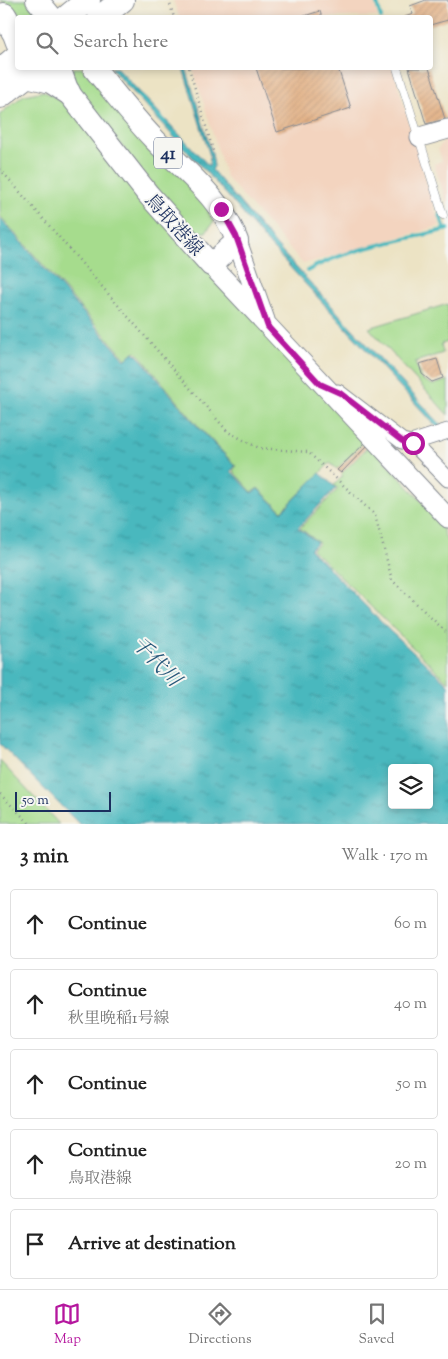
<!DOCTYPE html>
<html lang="en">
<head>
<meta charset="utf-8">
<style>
  :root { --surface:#fff; --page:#f6f6f6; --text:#222; --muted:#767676; --line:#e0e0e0; --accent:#b5179e }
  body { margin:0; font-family:"Sorts Mill Goudy","Noto Serif JP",serif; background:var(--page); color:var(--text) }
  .controls { position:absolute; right:15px; bottom:15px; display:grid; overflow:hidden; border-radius:5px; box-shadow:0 2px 8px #0003 }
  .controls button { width:45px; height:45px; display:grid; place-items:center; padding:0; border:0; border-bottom:1px solid var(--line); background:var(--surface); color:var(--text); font:25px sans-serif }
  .scale { position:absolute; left:15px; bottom:12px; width:96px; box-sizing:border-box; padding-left:5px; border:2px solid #1b2f5e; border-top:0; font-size:14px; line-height:18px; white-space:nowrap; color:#1b2f5e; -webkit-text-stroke:4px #f6f6f2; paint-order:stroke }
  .stop { position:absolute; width:15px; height:15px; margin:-11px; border:4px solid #b5179e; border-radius:50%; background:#fff }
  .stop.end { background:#b5179e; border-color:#fff; box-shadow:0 1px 5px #0008 }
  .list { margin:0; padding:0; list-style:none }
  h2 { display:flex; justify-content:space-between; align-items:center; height:65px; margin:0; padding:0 20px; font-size:21px }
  h2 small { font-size:16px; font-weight:400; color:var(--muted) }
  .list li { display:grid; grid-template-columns:32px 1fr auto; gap:15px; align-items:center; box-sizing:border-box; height:70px; margin:0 10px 10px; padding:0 10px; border:1px solid var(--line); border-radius:5px }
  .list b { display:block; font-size:19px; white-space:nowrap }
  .list p { margin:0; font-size:16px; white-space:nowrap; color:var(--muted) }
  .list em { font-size:16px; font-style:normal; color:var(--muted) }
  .icon { flex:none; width:28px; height:28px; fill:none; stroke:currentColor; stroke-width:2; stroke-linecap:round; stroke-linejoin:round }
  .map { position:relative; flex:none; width:448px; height:824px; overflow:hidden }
  .search { position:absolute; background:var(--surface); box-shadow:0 2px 8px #0003; left:15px; right:15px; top:15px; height:55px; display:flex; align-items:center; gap:12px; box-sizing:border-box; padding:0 18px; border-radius:5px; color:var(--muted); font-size:19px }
  .sheet { height:465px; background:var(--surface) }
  nav { display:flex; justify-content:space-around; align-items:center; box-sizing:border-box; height:70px; border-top:1px solid var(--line); background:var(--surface); font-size:14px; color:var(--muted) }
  nav a { display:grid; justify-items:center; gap:2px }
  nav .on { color:var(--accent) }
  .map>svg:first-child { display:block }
</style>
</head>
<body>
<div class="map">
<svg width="448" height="824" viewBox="0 0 448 824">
  <defs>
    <pattern id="water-ripples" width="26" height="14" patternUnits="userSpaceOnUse" patternTransform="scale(1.25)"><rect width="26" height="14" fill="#48b8be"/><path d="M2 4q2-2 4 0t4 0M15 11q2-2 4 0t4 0" fill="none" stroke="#3b969e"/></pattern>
    <pattern id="building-hatch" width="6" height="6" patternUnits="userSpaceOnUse" patternTransform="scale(1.25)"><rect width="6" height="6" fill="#e1ab7c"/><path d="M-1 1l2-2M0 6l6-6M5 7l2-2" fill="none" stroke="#c0936e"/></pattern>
  </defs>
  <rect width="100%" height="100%" fill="#f6f6f2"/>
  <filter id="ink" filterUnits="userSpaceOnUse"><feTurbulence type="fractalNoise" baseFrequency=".02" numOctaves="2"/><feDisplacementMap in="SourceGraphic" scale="10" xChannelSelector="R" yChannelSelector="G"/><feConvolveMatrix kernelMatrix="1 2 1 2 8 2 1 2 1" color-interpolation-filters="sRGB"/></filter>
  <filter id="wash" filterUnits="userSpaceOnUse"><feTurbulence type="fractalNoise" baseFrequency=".0096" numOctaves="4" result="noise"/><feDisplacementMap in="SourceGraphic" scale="20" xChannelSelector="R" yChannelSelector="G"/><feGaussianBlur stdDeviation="1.12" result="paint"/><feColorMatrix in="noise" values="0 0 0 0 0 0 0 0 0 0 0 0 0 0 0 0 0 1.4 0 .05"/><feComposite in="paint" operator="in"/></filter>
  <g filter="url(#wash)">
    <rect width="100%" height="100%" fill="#ece3c4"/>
    <path fill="#f3d4bf" d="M173 0H373L378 17H179Z
      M193 68H393L440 226 303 264 226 177Z
      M448 138V206L434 164 442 161 438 149 445 139Z"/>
    <path fill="#a6dc8d" stroke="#608676" d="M0 0H26L38 14 25 17Z
      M74 68H82L211 209 214 221 206 232H194L187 228 79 92 72 72Z
      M44 91 70 107 365 441 337 469 330 463 282 511 258 488 252 492 233 471 236 466 199 427 142 358 135 351 126 359 0 216V114L24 95Z
      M448 304V342L441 344 443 353 415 362 421 379 433 385 448 380V415L369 328Z
      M370 445 443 525V532L448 543V682L312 549 319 543 300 528 338 489 334 485 343 476 341 474Z
      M0 761 59 824H0Z"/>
    <path fill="url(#water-ripples)" stroke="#32748e" fill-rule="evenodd" d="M111 68H117L209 166 210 156 183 68H186L212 154 214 166 212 170 282 252 444 428 448 432V439L266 241 227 195Z
      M0 218 125 360 134 352 141 359 197 426 235 466 231 471 252 493 258 489 282 512 320 473 336 488 298 528 317 542 310 549 391 632 448 684V824H79L0 744ZM392 768H429V805H392Z"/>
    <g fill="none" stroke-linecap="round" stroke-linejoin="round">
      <path stroke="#48b8be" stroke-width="4" d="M376 0 381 18
        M440 214 445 230
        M307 271C343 249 406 240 448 229"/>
    </g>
    <g id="blocks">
      <path fill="url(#building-hatch)" d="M426 0H448V20L430 25V18H402L413 14 410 6Z
        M320 11 322 18H301V17Z
        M256 68H338L351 108 277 132Z
        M409 68H429L445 119 426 124Z
        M437 359 443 378 432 382 422 374 419 364Z
        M366 442 369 444 341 473 337 470Z"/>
    </g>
  </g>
  <g filter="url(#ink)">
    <use href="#blocks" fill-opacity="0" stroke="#848991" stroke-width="1"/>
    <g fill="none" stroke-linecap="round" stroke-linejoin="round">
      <g stroke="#848991" stroke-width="9">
        <path id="service" d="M397 68 443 215"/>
      </g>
      <g stroke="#848991" stroke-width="17">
        <path id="minor" d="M338 392 402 441 411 443 448 431
          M413 443 448 479"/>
      </g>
      <g stroke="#848991" stroke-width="21">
        <path id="tertiary" d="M420 137 448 129
          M237 241 265 320
          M211 265 448 518"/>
      </g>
      <g stroke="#848991" stroke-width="24">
        <path id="primary" d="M37 0 52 18
          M61 68V73L68 92 147 193 211 265 237 241C222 198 183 170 153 138 132 116 113 91 94 68"/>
      </g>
      <g stroke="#848991" stroke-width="26">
        <path id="trunk" d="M4 15 15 34 18 42
          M66 18 88 0
          M100 18 122 0
          M0 71 18 56
          M27 75 51 81 68 92
          M0 96 36 68"/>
      </g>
      <path stroke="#848991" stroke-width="2.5" stroke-dasharray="1 4" stroke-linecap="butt" d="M169 0 174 18
        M189 68 214 154
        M0 169 228 432 259 448 308 452 375 515 392 580 448 634
        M0 794 30 824"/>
      <use href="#service" stroke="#fff" stroke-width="8"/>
      <use href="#minor" stroke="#fff" stroke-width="15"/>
      <use href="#tertiary" stroke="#fff" stroke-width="19"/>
      <use href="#primary" stroke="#fff" stroke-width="22"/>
      <use href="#trunk" stroke="#fff" stroke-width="24"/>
    </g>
  </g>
  <g fill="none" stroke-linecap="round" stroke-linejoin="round" filter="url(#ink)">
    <path stroke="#b5179e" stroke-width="6" d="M221 209 236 236 268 327 320 384 340 393 402 441 413 443"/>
  </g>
  <g text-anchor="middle" stroke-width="4" stroke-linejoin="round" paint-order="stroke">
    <rect fill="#f6f6f2" stroke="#5d6b8a" stroke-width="1" x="154" y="137.5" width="28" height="31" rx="4"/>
    <g font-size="18" font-weight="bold" fill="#1b2f5e">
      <text x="168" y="159">41</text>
    </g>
    <g font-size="19" fill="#1b2f5e" stroke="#f6f6f2">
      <text transform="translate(175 224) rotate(48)" y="7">鳥取港線</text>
    </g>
    <g font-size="20" font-style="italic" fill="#28587b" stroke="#f6f6f2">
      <text transform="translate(157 661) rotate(46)" y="7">千代川</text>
    </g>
  </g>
</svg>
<div class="controls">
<button><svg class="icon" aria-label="layers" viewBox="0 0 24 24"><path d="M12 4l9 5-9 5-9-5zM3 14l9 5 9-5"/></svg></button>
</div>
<div class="scale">50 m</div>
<div class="stop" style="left:413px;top:443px"></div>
<div class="stop end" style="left:221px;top:209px"></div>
<div class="search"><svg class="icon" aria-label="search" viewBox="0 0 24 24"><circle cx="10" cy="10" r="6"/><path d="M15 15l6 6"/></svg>Search here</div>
</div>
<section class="sheet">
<h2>3 min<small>Walk · 170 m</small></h2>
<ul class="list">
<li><svg class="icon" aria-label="ahead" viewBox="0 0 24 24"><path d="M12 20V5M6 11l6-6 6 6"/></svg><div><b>Continue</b></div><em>60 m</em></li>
<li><svg class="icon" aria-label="ahead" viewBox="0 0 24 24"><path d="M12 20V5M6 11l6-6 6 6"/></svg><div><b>Continue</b><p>秋里晩稲1号線</p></div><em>40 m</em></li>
<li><svg class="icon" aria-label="ahead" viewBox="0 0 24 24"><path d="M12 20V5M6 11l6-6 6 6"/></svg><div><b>Continue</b></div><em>50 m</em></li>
<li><svg class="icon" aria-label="ahead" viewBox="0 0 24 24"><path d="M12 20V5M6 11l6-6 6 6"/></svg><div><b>Continue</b><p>鳥取港線</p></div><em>20 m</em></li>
<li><svg class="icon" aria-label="arrive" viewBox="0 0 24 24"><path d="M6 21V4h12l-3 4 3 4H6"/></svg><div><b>Arrive at destination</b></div></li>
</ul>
</section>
<nav>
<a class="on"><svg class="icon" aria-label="map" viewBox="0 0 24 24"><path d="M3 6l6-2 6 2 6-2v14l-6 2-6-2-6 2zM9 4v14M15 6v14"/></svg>Map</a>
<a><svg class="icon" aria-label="directions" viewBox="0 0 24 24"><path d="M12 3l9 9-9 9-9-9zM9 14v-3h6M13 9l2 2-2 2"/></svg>Directions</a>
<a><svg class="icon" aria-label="saved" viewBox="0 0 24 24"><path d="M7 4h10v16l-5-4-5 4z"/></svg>Saved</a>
</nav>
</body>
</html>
